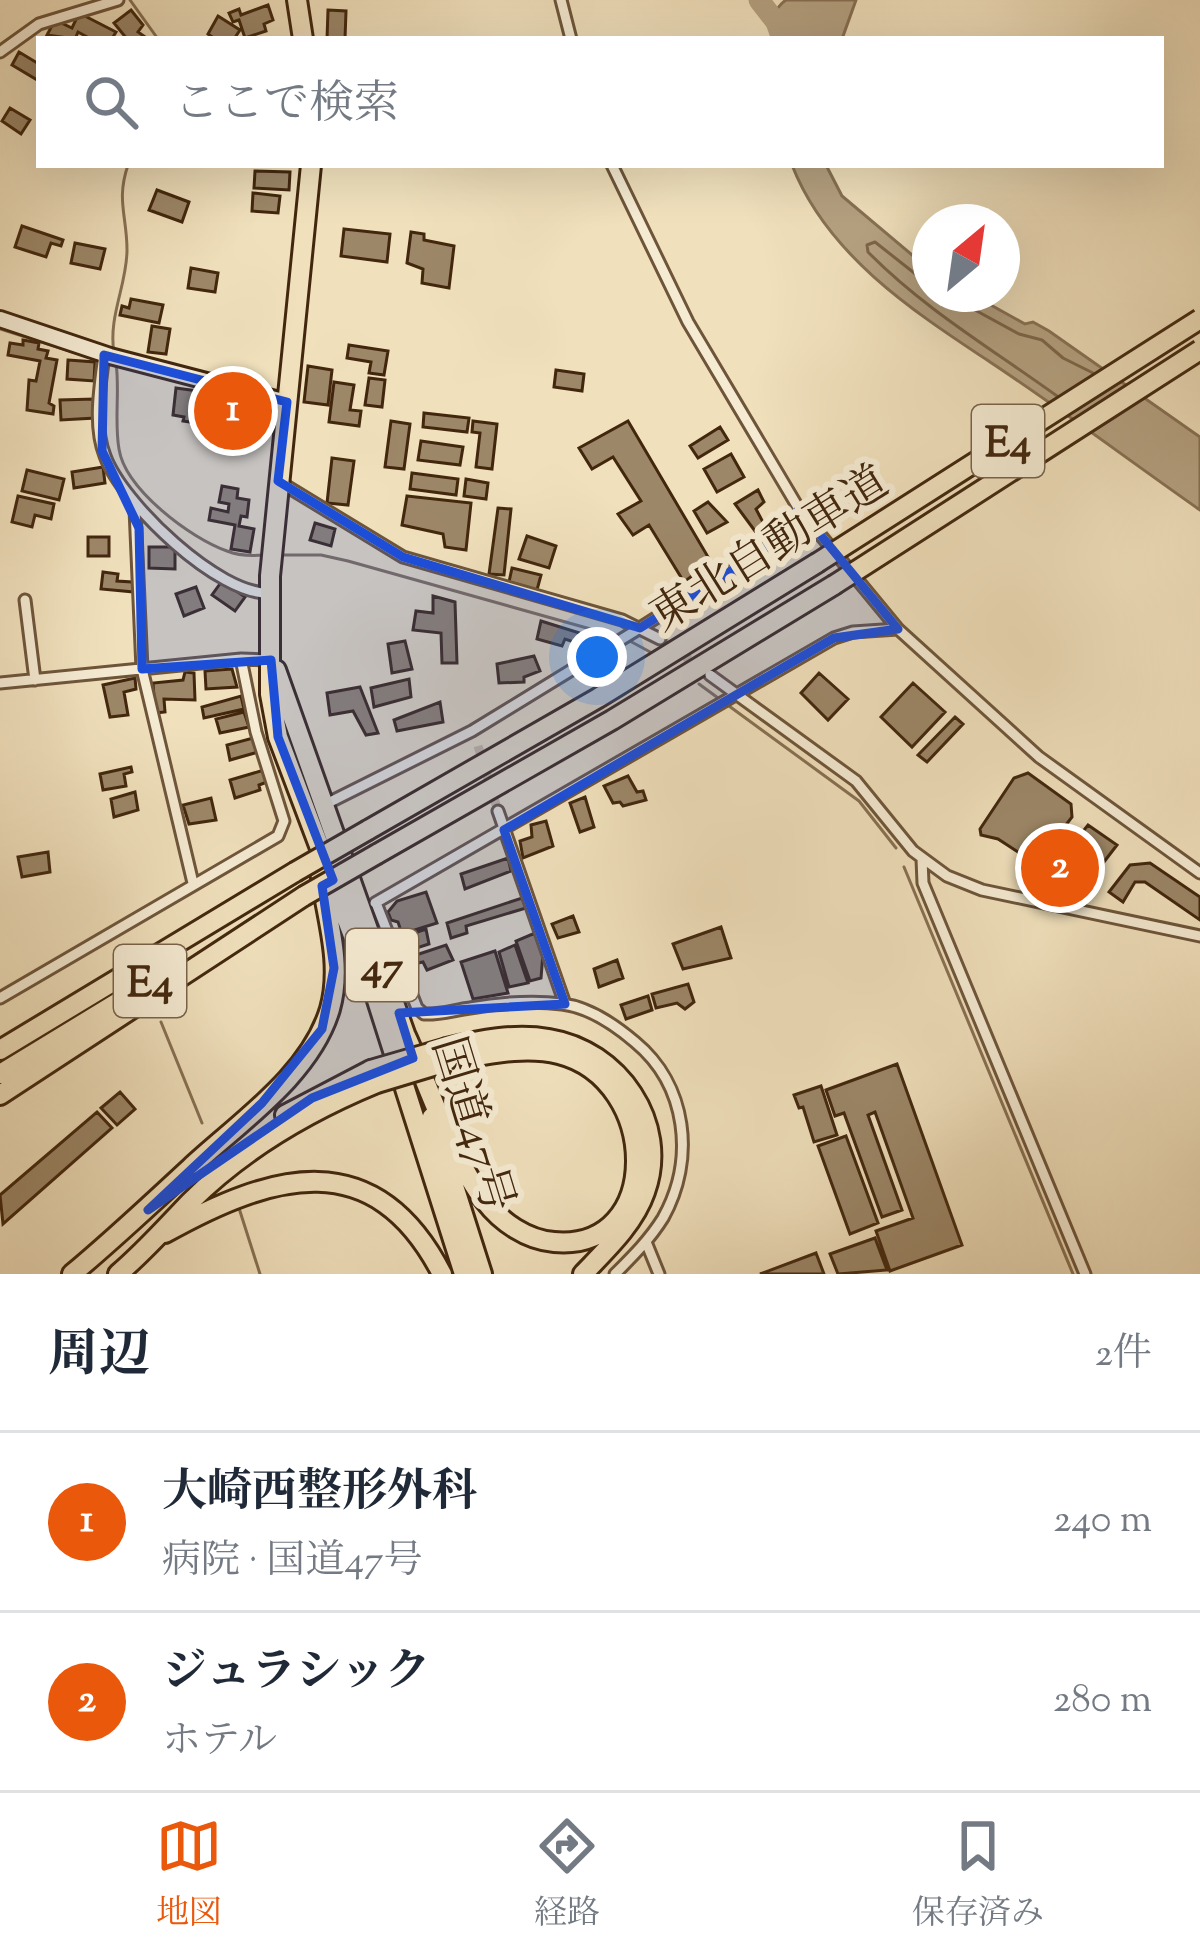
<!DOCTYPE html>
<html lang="ja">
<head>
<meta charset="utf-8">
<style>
  :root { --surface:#fff; --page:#f6f6f7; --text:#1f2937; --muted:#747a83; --line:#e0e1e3; --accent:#ea580c }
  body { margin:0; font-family:"Sorts Mill Goudy","Noto Serif JP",serif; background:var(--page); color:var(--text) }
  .compass { position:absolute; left:912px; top:204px; width:108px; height:108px; border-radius:50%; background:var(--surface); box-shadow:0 12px 48px #0002; rotate:29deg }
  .you { position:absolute; left:597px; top:657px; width:42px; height:42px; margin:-30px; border:9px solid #fff; border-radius:50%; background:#1a73e8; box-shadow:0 0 0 18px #1a73e833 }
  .badge { display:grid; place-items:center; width:78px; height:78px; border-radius:50%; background:var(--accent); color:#fff; font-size:39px; font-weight:700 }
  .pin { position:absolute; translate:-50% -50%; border:6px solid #fff; box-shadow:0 3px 12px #0006 }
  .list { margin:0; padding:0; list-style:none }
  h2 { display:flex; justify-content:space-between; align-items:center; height:156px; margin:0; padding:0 48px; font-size:51px }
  h2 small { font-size:39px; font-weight:400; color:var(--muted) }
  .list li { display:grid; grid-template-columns:78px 1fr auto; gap:36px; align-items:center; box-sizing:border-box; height:180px; padding:0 48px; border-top:3px solid var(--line) }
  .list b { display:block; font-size:45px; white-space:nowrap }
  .list p { margin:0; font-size:39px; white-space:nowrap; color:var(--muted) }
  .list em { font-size:39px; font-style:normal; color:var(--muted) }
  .icon { flex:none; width:66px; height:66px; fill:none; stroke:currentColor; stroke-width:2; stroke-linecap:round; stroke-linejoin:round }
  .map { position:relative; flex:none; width:1200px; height:1274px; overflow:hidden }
  .search { position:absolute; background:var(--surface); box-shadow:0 12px 48px #0002; left:36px; right:36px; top:36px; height:132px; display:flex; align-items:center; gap:30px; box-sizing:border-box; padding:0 42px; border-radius:0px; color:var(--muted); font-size:45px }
  .sheet { height:516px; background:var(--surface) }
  nav { display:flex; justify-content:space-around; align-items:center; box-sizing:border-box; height:168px; border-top:3px solid var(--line); background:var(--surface); font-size:33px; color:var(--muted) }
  nav a { display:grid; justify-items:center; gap:6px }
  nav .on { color:var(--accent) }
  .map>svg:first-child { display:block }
</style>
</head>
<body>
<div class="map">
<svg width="1200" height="1274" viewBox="0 0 1200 1274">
  <rect width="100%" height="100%" fill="#f0e0bc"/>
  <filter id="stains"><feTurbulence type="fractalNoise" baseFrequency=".00167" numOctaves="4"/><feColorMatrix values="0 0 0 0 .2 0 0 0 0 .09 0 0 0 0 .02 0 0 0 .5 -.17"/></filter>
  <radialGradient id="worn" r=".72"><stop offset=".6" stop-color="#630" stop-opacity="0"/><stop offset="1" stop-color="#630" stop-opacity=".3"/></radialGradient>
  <path fill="#b5a181" stroke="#877053" stroke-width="3" d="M786 0H856L842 39H773C770 24 773 9 786 0Z
    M792 165H826L842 196 930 270V294H971L1025 324 1033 322 1049 331 1200 437V510C1130 461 1061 409 990 362 913 311 827 255 792 165Z"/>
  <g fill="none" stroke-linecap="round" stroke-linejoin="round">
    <path stroke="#7c6448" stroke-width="3" d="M930 279 918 276 875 242 867 245 868 252C924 309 992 349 1057 396
      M968 294 975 310 1019 334 1042 340 1063 358 1093 373"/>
    <path stroke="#877053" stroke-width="3" d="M130 0 158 39
      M0 329 92 358
      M114 353C108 316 127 285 127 250 127 216 116 200 128 165
      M116 363C120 391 114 421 119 449 125 489 190 538 227 551 239 556 251 556 264 555
      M280 555H321L348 561 619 637
      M628 640 652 653
      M699 684 859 801 896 848
      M904 867 1073 1274
      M161 1022 202 1123
      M238 1205 260 1274"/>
    <path stroke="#b5a181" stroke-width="21" d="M759 0 776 22 782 39"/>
  </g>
  <path fill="#9c8768" stroke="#42270e" stroke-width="3" d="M268 5 273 20 264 24 266 31 245 38 239 20 233 22 229 13 239 9 241 15Z
    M131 10 143 25 138 32 148 39H127L114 23Z
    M328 10 346 11 345 39H327Z
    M79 13 116 32 113 37 118 39H91L78 32 75 39 47 35 55 20 72 28Z
    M218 16 240 30 234 39H215L208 34Z
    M19 52 39 64V81L12 65Z
    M10 108 30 120 21 134 2 121Z
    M255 171 290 172 289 190 254 188Z
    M157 190 189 202 182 222 149 210Z
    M253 193 280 196 278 213 252 211Z
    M22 226 63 240 61 246 51 243 46 257 15 247Z
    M344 229 390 234 387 262 341 256Z
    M411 232 424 234V240L454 246 449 288 422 283 423 269 407 263Z
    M75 243 105 249 100 269 71 263Z
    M191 268 218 273 215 292 188 288Z
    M131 299 163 305 159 323 120 315 122 306 129 308Z
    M152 326 170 329 166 354 148 352Z
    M23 340 39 343 38 349 48 351 46 358 57 360 49 403 54 406 53 414 27 410 29 380 36 381 40 361 8 355 10 343 23 345Z
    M349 345 388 351 384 375 369 373 371 362 347 358Z
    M68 360 95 362 94 381 67 379Z
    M308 366 332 370 328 405 304 402Z
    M556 370 584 374 582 391 554 387Z
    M369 378 385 380 382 407 365 405Z
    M334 382 354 385 350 410 361 411 359 426 329 422Z
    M176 388 227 395 223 427 183 421 184 417 173 415Z
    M94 399 95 418 61 420 60 400Z
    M424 413 469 418 467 432 423 427Z
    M391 421 410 424 404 469 385 467Z
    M473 421 497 424 492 469 476 467 480 433 472 432Z
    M628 421 711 562 684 582 649 525 633 535 618 514 641 501 613 457 592 469 579 448Z
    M720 427 728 440 698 458 690 446Z
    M421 441 463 447 460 465 418 460Z
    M731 454 744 477 717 492 704 469Z
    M332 458 354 461 348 505 327 503Z
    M103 467 105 483 74 488 72 472Z
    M27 470 64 479 59 500 22 491Z
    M412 473 458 479 456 495 410 489Z
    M466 479 488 483 486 499 464 496Z
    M222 486 238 489 237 498 249 500 247 517 241 516 239 526 254 529 250 552 231 549 235 525 209 520 211 508 228 512 229 504 219 502Z
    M758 490 764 502 756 509 765 526 755 531 735 504Z
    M18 496 54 504 51 519 35 515 32 527 12 522Z
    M407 496 471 503 466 550 445 547 443 534 402 525Z
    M708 502 727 522 707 533 694 511Z
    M498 508 511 509 504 575 489 574Z
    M315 523 335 529 331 546 310 540Z
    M527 536 556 546 549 568 519 559Z
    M88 537H109V556H88Z
    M149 547H175V569L149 568Z
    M512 568 541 575 537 590 509 582Z
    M103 572 118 574 117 581 132 582 134 592 101 589Z
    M222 581 245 597 235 611 212 595Z
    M196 587 204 608 184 616 176 594Z
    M433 596 455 602 457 663H442L441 633 413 630 416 611 433 613Z
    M541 621 586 635 583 645 565 639 562 646 537 639Z
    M405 641 412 669 392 673 388 644Z
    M534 656 540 671 524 677V682L499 683 497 664Z
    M232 669 237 687 206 689 205 671Z
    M185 672 194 673 195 700 164 699 165 712 155 713 153 683 183 680Z
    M819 673 848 699 828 720 801 693Z
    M135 678 136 689 124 692 128 715 110 717 103 685Z
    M409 679 411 697 374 707 371 688Z
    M913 683 945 712 912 747 881 717Z
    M360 687 378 733 366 735 353 711 330 715 327 693Z
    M241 696 244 709 204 718 202 707Z
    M440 702 443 722 397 731 394 720Z
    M244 712 249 727 220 733 216 719Z
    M955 717 963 724 927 762 918 755Z
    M253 738 258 752 230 760 227 745Z
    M131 767 132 772 124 774 126 786 103 790 100 774Z
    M264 770 267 782 259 785 260 790 235 798 230 780Z
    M1028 773 1071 804 1072 817 1036 864 1025 865 1018 852 998 839 981 835 980 829 1014 778Z
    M628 776 637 792 643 791 646 800 623 806 620 802 613 803 604 786Z
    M135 792 138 810 114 817 111 799Z
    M585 797 594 827 580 832 570 803Z
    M211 798 216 820 189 824 183 805Z
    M546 821 553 846 523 858 520 841 532 837 531 825Z
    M1088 825 1117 845 1077 897 1048 875Z
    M48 852 50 872 22 877 18 857Z
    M508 858 511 871 465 889 461 874Z
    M1150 863 1200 897V920L1145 882H1135L1123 902 1109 892 1130 865Z
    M426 892 437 923 402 934 398 922 391 920 388 912 397 901Z
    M522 898 526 908 466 926 467 933 451 938 447 923Z
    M573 916 579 932 558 938 552 924Z
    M721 927 731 958 683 969 673 944Z
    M426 929 429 944 404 952 400 938Z
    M535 933 543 953 541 978 530 981 516 941Z
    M446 945 453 960 427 970 423 962 413 964 410 957Z
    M515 945 528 983 509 987 499 952Z
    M495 951 508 993 473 999 461 962Z
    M617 960 623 978 599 987 594 969Z
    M688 984 694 1002 685 1009 677 1003 656 1008 652 994Z
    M648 996 652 1010 626 1019 621 1005Z
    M897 1064 962 1245 890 1271 876 1231 913 1218 875 1112 868 1115 902 1210 882 1217 844 1113 835 1116 826 1090Z
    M821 1086 837 1135 814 1142 803 1107 799 1108 794 1095Z
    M120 1092 135 1109 117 1125 101 1108Z
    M97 1112 112 1128 3 1224 0 1195Z
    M846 1136 878 1223 850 1234 818 1146Z
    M875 1238 887 1270 838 1274 830 1254Z
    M816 1253 824 1274H760Z"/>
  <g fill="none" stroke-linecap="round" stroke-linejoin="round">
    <path stroke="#cdbb99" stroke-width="9" stroke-dasharray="9 4.5" stroke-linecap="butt" d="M660 639 700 667
      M478 746 498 811"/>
    <g stroke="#6e553a" stroke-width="15">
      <path id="street" d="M561 0 571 39
        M0 52 39 24 118 0
        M612 165 688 322 799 509 898 629 1039 757 1200 873
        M104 355C100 386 93 426 105 456 122 503 219 596 270 593
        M278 481 403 557 622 620 660 639
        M135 509 142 669 193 883
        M25 600 35 680
        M710 675 856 781 913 851 947 876 982 890 1200 936
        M0 683 241 659 271 660
        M324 805 472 731 640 628 781 539 799 509
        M498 811 565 1004
        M922 859 923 883 1085 1274
        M375 903 834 638 853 632 898 629
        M376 903 417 1008 424 1014C440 1015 454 1010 470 1008 499 1003 532 1000 562 1004 589 1007 615 1025 635 1042 687 1085 696 1159 663 1218 650 1239 633 1256 615 1274
        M0 998 278 836 284 821 256 732 241 659
        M646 1242 659 1274"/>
    </g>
    <g stroke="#42270e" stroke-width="20">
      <path id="secondary" d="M0 319 110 356 287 402"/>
    </g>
    <g stroke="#42270e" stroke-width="24">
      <path id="highway" d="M297 0 303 39
        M311 165 270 576V694L278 737 375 994 464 1274
        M276 670 409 1045
        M368 830 598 698 817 563
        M377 854 612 720 834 585
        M406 1036C428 1084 453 1161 485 1201 501 1222 527 1240 554 1242 664 1252 661 1080 559 1054 523 1045 486 1055 450 1061
        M447 1048C480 1040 515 1033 549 1039 618 1050 670 1123 645 1192 634 1224 606 1250 583 1274
        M0 1050 295 872
        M0 1074 174 968
        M0 1095 304 896
        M285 1115 371 1070
        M432 1117 482 1274
        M165 1233C271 1174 374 1142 442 1274
        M72 1274C113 1240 151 1204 190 1168 238 1123 310 1076 330 1009 343 963 326 916 320 871
        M118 1274C145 1251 166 1227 190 1202 243 1149 309 1111 377 1083"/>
    </g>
    <use href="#street" stroke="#f5ebd3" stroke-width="9"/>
    <use href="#secondary" stroke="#f5ebd3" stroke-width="14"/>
    <use href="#highway" stroke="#f0e0bc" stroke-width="18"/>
    <g stroke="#42270e" stroke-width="24" stroke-linecap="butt">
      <path id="highway-bridge" d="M817 563 1200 319
        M834 585 1200 350
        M295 872 368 830
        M304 896 377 854
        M371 1070 447 1048
        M377 1083 450 1061"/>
    </g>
    <use href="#highway-bridge" stroke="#f0e0bc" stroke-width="18"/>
  </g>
  <path fill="#1d4ed8" fill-opacity="0.2" stroke="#1d4ed8" stroke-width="9" stroke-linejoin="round" d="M104 355 287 402 278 481 403 557 640 628 781 539 799 509 898 629 834 638 504 830 565 1004 399 1013 413 1058 312 1098 148 1210 262 1103 322 1029 334 968 322 886 333 880 278 737 271 660 142 669 139 528 102 451Z"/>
  <g text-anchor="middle" stroke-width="12" stroke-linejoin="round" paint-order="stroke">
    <g fill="#f5ebd3" stroke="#786249" stroke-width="3">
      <rect x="972" y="405" width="72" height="72" rx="9"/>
      <rect x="346" y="929" width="72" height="72" rx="9"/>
      <rect x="114" y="945" width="72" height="72" rx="9"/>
    </g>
    <g font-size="42" font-weight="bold" fill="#42270e">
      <text x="1008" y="456">E4</text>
      <text x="382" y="980">47</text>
      <text x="150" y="996">E4</text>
    </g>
    <g font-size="45" fill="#42270e" stroke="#f5ebd3">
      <text transform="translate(768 547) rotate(-32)" y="16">東北自動車道</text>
      <text transform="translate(475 1124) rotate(73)" y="16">国道47号</text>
    </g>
  </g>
  <rect width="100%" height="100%" filter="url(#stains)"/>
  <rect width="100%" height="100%" fill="url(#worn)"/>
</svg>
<svg class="compass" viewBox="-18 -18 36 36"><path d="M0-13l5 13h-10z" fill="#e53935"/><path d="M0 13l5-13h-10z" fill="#747a83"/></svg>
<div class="you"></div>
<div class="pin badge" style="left:233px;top:411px">1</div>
<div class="pin badge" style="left:1060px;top:868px">2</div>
<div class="search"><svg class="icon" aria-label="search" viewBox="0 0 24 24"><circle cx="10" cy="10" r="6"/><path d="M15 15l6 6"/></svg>ここで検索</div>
</div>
<section class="sheet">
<h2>周辺<small>2件</small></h2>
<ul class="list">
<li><span class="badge">1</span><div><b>大崎西整形外科</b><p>病院 · 国道47号</p></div><em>240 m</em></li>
<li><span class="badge">2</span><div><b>ジュラシック</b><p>ホテル</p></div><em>280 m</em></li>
</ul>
</section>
<nav>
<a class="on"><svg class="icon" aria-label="map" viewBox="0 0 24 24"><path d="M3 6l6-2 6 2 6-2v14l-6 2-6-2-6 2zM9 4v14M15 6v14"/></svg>地図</a>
<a><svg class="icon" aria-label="directions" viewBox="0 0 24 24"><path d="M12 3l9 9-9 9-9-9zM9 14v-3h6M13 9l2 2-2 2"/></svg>経路</a>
<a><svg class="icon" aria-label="saved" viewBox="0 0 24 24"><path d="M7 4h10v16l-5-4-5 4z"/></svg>保存済み</a>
</nav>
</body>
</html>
